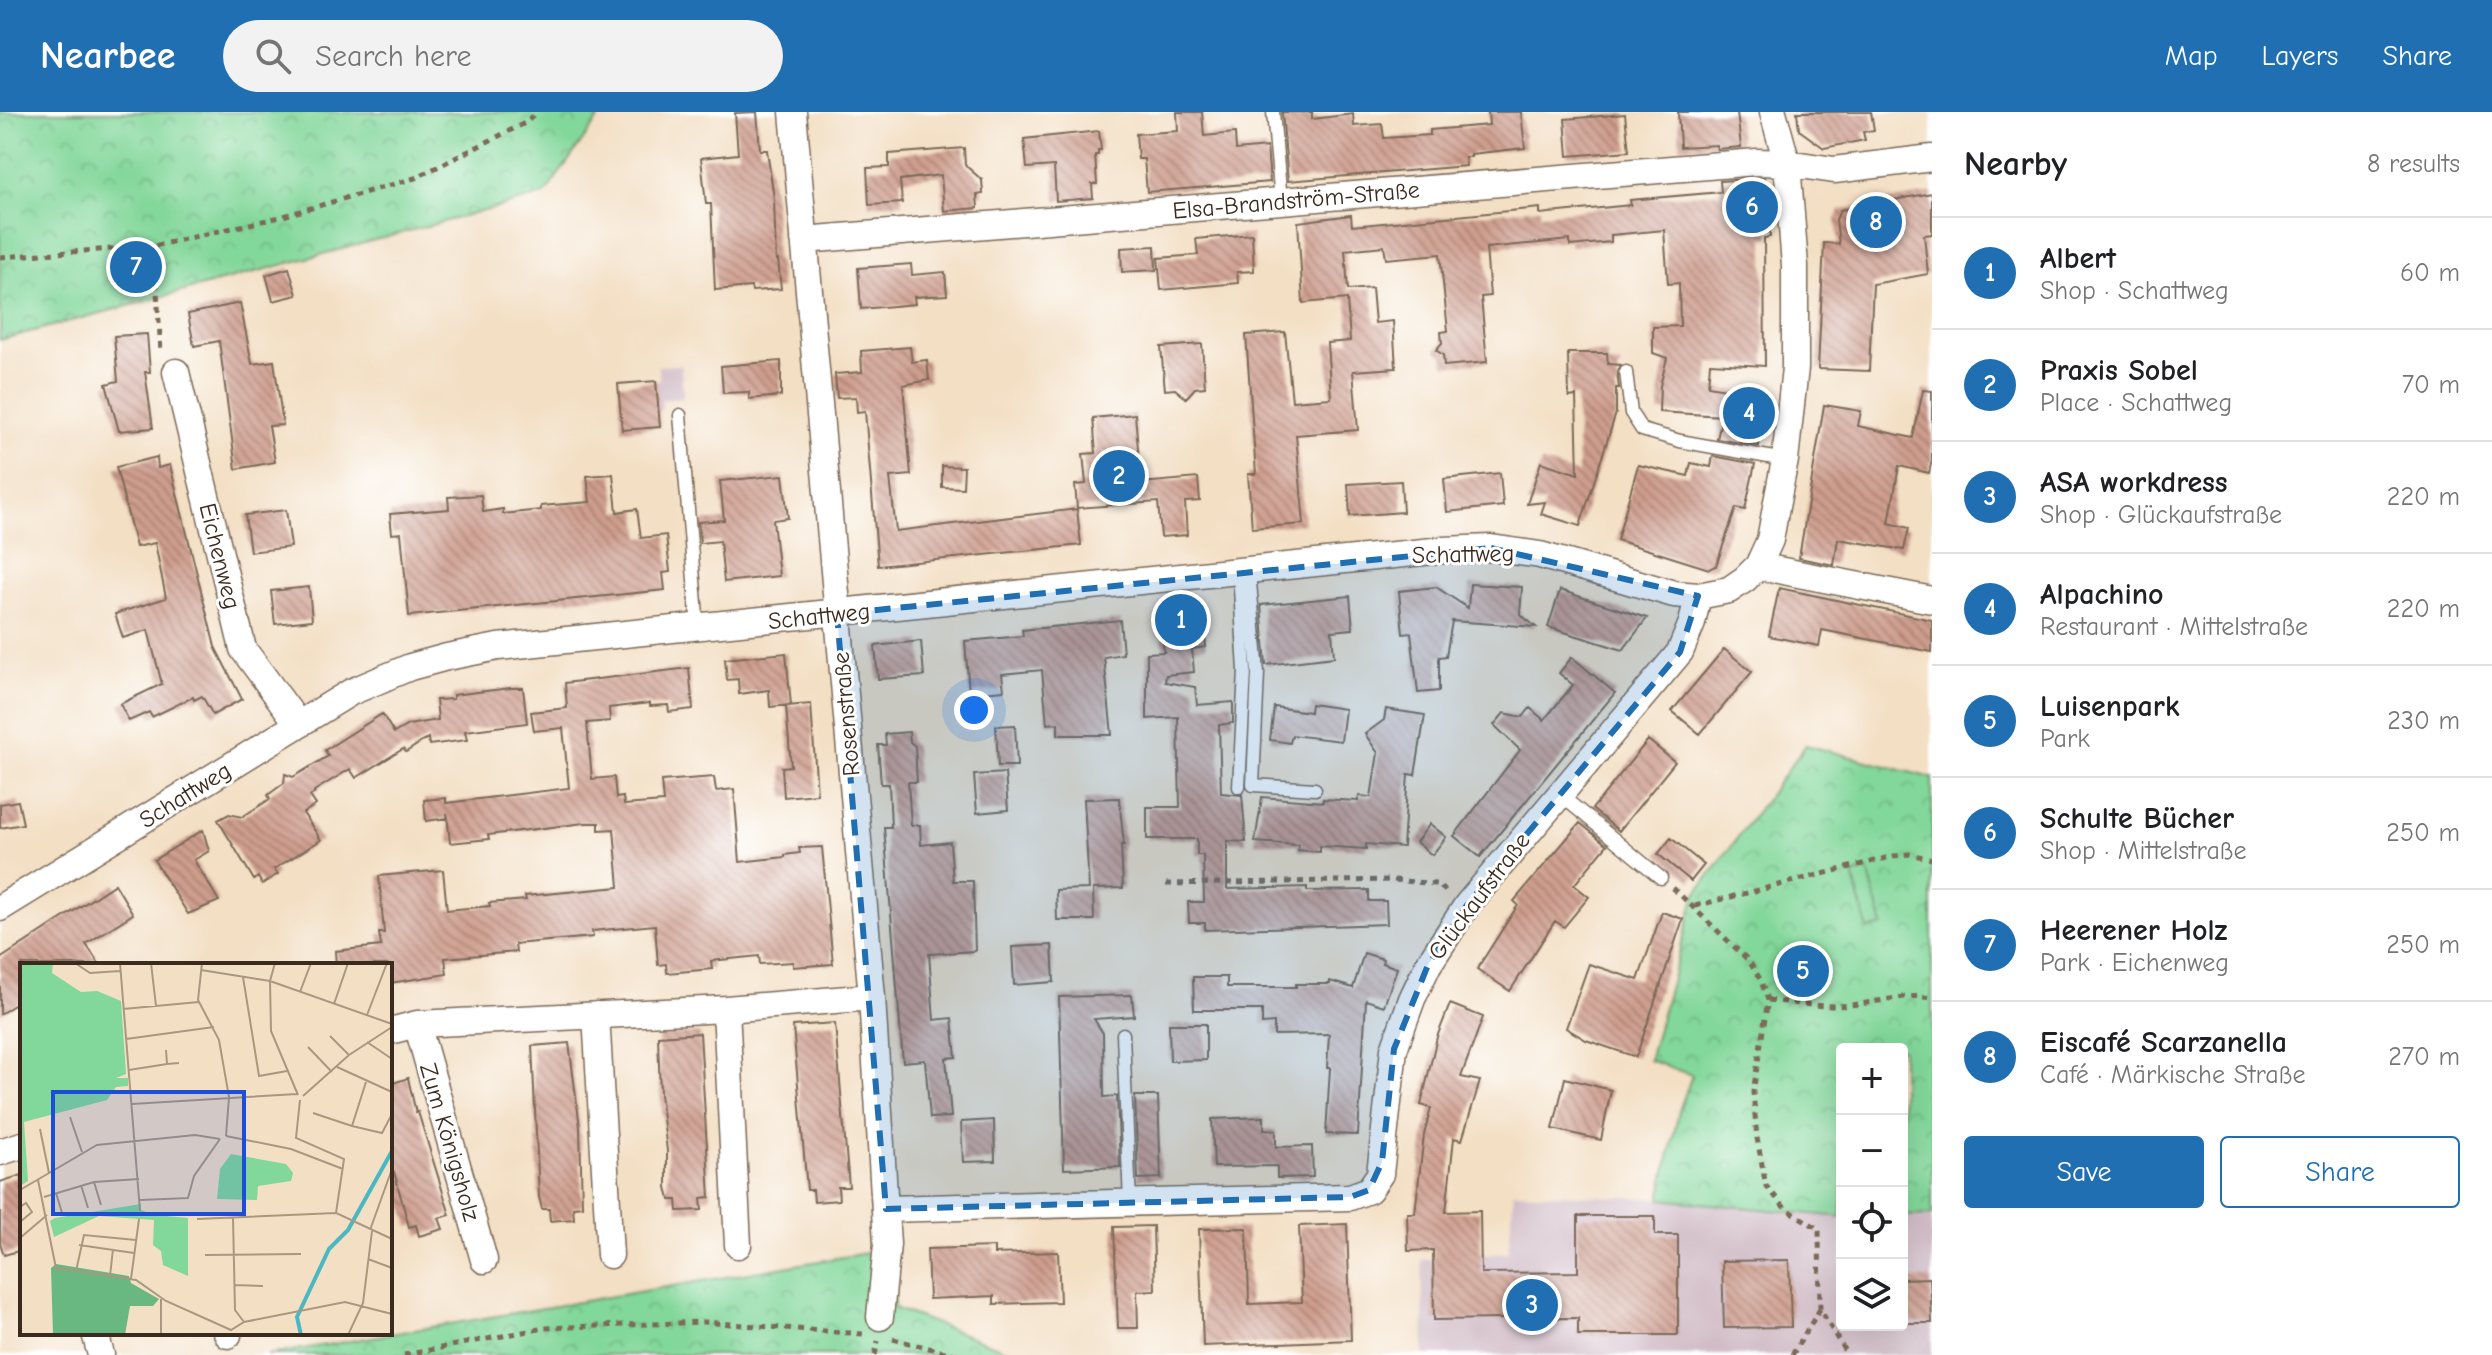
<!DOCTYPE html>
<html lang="en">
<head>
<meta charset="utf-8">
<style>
  :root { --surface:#fff; --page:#f2f2f2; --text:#202124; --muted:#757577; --line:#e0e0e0; --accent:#1f6fb2 }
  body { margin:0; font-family:"Comic Neue",sans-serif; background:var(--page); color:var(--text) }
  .controls { position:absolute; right:24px; bottom:24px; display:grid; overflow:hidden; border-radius:8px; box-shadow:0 8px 32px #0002 }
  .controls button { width:72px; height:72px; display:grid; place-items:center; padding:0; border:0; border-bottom:2px solid var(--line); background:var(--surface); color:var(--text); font:40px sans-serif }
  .you { position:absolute; left:974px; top:598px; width:28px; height:28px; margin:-20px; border:6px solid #fff; border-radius:50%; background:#1a73e8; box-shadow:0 0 0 12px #1a73e833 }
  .badge { display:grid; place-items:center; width:52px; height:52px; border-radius:50%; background:var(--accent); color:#fff; font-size:26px; font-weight:700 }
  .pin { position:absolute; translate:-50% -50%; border:4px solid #fff; box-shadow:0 2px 8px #0006 }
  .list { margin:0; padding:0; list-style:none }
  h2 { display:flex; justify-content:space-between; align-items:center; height:104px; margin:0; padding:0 32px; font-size:34px }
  h2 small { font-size:26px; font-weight:400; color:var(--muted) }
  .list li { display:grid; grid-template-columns:52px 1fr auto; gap:24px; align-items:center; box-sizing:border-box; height:112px; padding:0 32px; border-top:2px solid var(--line) }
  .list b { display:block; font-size:30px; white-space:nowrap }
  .list p { margin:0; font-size:26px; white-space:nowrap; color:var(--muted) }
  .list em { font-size:26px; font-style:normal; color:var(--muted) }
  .actions { display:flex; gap:16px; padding:24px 32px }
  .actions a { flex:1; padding:18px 0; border:2px solid var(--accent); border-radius:8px; text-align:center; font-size:28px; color:var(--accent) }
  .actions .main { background:var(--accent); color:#fff }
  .icon { flex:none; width:44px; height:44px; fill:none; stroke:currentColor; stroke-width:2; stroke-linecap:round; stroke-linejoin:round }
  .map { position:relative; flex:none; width:1932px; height:1243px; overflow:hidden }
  header { display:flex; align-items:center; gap:48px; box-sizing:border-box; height:112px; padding:0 40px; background:var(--accent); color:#fff }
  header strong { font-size:38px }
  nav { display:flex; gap:44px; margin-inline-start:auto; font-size:28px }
  .search { width:560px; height:72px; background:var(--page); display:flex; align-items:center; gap:20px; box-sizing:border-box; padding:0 28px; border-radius:44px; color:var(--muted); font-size:30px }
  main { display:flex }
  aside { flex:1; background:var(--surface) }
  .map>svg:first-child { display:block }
</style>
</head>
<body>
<header>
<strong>Nearbee</strong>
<div class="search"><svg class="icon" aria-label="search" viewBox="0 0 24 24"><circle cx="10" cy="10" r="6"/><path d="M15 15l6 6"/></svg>Search here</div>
<nav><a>Map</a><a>Layers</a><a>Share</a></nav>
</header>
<main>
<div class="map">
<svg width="1932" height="1243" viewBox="0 0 1932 1243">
  <defs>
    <pattern id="park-crowns" width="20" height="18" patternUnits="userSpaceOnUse" patternTransform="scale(2)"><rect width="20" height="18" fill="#82d79a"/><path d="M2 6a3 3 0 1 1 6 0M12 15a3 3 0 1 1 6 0" fill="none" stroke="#71b984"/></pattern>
    <pattern id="building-back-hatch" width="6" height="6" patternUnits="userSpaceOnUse" patternTransform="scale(2)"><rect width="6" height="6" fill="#ce9d8d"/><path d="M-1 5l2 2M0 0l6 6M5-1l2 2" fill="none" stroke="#a88073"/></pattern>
  </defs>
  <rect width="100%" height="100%" fill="#fff"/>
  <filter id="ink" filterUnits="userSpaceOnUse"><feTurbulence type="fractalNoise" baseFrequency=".0125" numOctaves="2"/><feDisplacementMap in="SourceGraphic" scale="16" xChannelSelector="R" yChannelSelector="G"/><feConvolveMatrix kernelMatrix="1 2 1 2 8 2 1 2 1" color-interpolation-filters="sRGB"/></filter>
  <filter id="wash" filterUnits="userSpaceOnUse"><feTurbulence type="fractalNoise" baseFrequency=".006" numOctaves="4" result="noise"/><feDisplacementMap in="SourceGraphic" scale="32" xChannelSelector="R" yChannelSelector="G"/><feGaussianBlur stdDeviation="1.8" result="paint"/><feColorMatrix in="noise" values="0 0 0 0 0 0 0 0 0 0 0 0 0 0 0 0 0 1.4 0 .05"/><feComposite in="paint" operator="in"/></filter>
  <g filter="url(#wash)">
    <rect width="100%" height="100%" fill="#f3dfc4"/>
    <path fill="#d2bdc7" d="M681 253 683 286 662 288V298H658L656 269 660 268 658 254Z
      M1514 1080 1660 1087 1842 1105V1213H1902V1104L1932 1103V1243H1424L1422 1148 1508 1140Z"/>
    <path fill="url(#park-crowns)" stroke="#5e805c" stroke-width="2" d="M0 0H603L544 83 0 228Z
      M1806 633 1932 666V1103L1902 1104V937H1842V1105L1660 1087 1679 999 1692 963 1649 948 1696 782Z
      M896 1136 894 1196 1019 1243H267Z"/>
    <path fill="#82d79a" stroke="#5e805c" stroke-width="2" d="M1868 758 1883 814 1868 818 1853 763Z"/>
    <g id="blocks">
      <path fill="url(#building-back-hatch)" d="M757 0 760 38H767L774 87 776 148H778L781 177 752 179 751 175 715 178 711 92H706L701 46 738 42 735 1Z
        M1177 0H1202L1204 24 1235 21 1236 38 1267 35 1270 70 1147 80 1144 47H1138L1136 22 1178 19Z
        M1282 0H1312V7L1353 2 1354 14 1382 12 1384 26 1430 23V18L1489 13 1488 0H1521L1525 36 1471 42V45H1465L1466 54 1288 69Z
        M1678 0H1737L1741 35 1717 37V33L1680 35Z
        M1797 0H1871L1874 18 1863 20 1865 28 1824 36 1799 18Z
        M1625 2 1629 39 1568 44 1565 7Z
        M1099 19 1101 38H1098V43H1095L1097 72H1092L1093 86 1056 89 1054 54 1027 56 1024 27Z
        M964 36 965 53 982 68 983 82 977 83 978 96 944 99 941 63 900 68 902 91 869 93 867 56 889 55V42Z
        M1764 66 1770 125 1764 126 1765 254 1710 251 1708 274 1766 284 1759 334 1717 327 1722 304 1659 300 1660 274 1667 246 1653 241V215L1680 214 1679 171 1668 172 1664 118 1611 123V130L1570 134V128L1486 136 1490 184 1481 185 1487 250 1444 254 1443 243 1436 238 1442 231 1441 220 1448 219 1440 142 1386 147 1384 134 1345 138 1348 178 1372 176 1375 211 1393 209 1396 256 1353 259 1358 318 1296 323 1304 412 1252 416 1248 362H1256L1246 223 1285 220 1292 289 1331 286 1327 231 1350 229 1347 187 1303 191 1298 110 1351 103 1352 114 1540 96V102L1631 93 1630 88 1721 80 1720 69Z
        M1932 81V122L1924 123 1928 162 1873 172 1869 259 1818 257 1824 131 1839 132 1836 108 1840 98Z
        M1252 122 1254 159 1237 160 1238 171 1161 178 1158 146 1198 143 1196 127Z
        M1155 134 1156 158 1122 160 1121 136Z
        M911 152 912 163 945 160 947 183 914 185 915 192 861 197 858 156Z
        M289 156 297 183 273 189 266 163Z
        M240 191 252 252 274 249 283 313 269 314 275 350 236 357 219 229 194 234 188 202Z
        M147 222 150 260H145L153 316 119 319 106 272 118 269 114 224Z
        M1202 232 1205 275 1195 276 1186 286 1175 277 1165 278 1161 235Z
        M910 235 912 250 927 248 929 268 903 273 911 363 890 365 896 419 1077 397 1081 433 878 454 865 299 857 300 856 285 837 286 835 262 862 260 861 239Z
        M1568 241H1607L1608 252 1621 253 1617 260 1619 276H1616V301L1580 414 1541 402 1545 390 1527 392 1541 350 1578 362 1576 284 1569 285Z
        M781 249V284L749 287V280L723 281 721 254Z
        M656 269 660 315 622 318 618 272Z
        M1923 278 1932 279V348L1929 361 1899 354 1889 411 1909 416 1904 438 1838 427 1834 453 1799 446 1824 293 1861 299 1858 314 1913 326Z
        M1135 302 1141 371 1198 366 1200 389 1185 390 1187 423 1161 425 1158 390 1077 396 1075 373 1086 372 1083 342 1096 341 1093 306Z
        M1713 344 1755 352 1745 398 1736 396 1716 454 1709 457 1617 428 1638 353 1688 364 1691 351 1711 355Z
        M157 345 158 356 170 353 215 535 242 587 213 603 202 584 194 588 193 585 152 605 149 600 129 609 120 592 162 572 148 518 123 526 115 502 166 486 155 431 136 435 116 355Z
        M942 354 964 355 963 376 942 375Z
        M1500 361 1503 394 1447 400 1444 367Z
        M613 362 617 400 637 397 641 426 666 423 670 460 663 461 665 478 409 504 401 421 392 422 390 402 449 397 448 385 481 383 483 400 503 397V402L541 398V394L590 390 587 364Z
        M783 363 788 406 773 408 779 464 724 470 720 429 700 431 698 410 724 408 720 369Z
        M1401 369 1403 400 1350 404 1348 372Z
        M286 398 291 435 250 440 245 403Z
        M1470 472 1522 475 1520 502 1536 515 1452 509 1446 544 1439 545V579L1418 581 1411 521 1403 522 1399 479 1436 475 1468 496Z
        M309 475 312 508 275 512 271 479Z
        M1779 476 1932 508V540L1822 518 1819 534 1769 524Z
        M1560 478 1584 486 1647 506 1623 538 1548 515Z
        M1350 484 1353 517 1332 519 1334 545 1266 553 1261 493Z
        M1203 500 1206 535 1192 537 1194 560 1166 563 1165 570 1195 575 1197 593 1233 590V611L1219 613 1221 681 1242 683 1246 730 1227 729V777L1307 775V779L1369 778V789H1386L1387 812 1205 818V811H1189L1188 790H1204L1203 743H1197V727H1147V695H1180L1178 605 1147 607V541L1164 540 1160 504Z
        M1120 508 1123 542 1104 545 1112 623H1058V611L1047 612 1042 558 1002 562 1004 578 969 581 965 529 1023 524 1022 518Z
        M921 529 924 564 878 567 875 534Z
        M1724 537 1752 560 1700 622 1672 599Z
        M786 541 791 593 770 595 769 578 739 582 738 567 727 568 725 547Z
        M1572 545 1615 581 1480 745 1454 724 1520 638 1494 613 1504 601 1523 605 1530 596 1544 608 1573 573 1559 561Z
        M689 556 693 597 669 600 668 593 650 594V591L609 596 610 609 587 611 592 667 614 665 616 686 623 685 624 693 663 690 661 669 714 665 716 679 734 677 740 750 785 745V743L800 741 799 736 822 735 833 852 793 855V850L760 852 759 844 711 849 712 857 667 861 666 852 658 853 655 813 592 819 593 825 515 832 516 840 445 846 447 862 390 871V853H336L335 839 381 834 379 821H384L379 764 443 758 447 798 490 794 489 791 526 788 525 784 619 775 614 717 599 718V711H584L488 723 489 727 450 731 447 701 448 706 426 709 424 688 446 686V691L569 676 563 616 534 619 531 600 567 596 565 571Z
        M511 576H523L527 611 465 619 467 628 429 633 428 626 406 640 403 637 356 666 350 657 314 679 315 681 310 684 316 693 303 701 321 728 274 757 278 762 262 772 258 765 254 768 218 708 229 702 242 705 270 687 268 683 284 671 285 662 293 665 328 644 325 638 382 602 394 621 408 613 438 608 436 588 453 587V583Z
        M811 592 817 682 784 685 782 655 791 654 786 594Z
        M1311 592 1345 597 1341 629 1292 623 1290 631 1270 628 1274 595 1310 600Z
        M1386 597 1425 603 1415 663 1408 662 1403 735 1366 732V737L1320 734V740L1298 738V733L1255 730 1262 685 1323 690V687L1358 689 1359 684 1371 685 1378 641 1365 622 1384 608Z
        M1015 613 1017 654H998L996 614Z
        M909 620 910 630 915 634 917 670H908L911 713H920L921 733 950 730 953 769H973L975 839 929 842 934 908 952 906 956 945 946 946 951 1005 930 1006 925 948 903 950 884 715H891L889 672H881L878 633H886L885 622Z
        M1648 628 1675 650 1619 719 1592 697Z
        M1005 661 1008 698 977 701 974 663Z
        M1119 686 1124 733H1121L1123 776 1093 777 1094 808H1057L1056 778 1089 777 1084 687Z
        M18 689 23 712 0 716V692Z
        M1580 711 1607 733 1574 773 1589 785 1564 815 1555 809 1510 879 1477 857 1518 793 1514 789Z
        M1430 712 1446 725 1432 743 1416 730Z
        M203 718 209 739 194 748 219 789 188 802 154 748Z
        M1671 726 1704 753 1691 769 1658 742Z
        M115 772 133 802 86 832 100 853H22V888L0 902V847Z
        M1662 800 1683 807 1636 945 1586 928 1566 916 1589 852 1638 868Z
        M1052 833 1054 870 1014 873 1012 835Z
        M1364 841 1383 847 1382 851 1397 856 1384 894 1366 888 1358 1023 1326 1022 1330 956H1327L1329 922 1274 923V911L1262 912V898H1194L1193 865H1227V875H1296V872H1330V869L1353 876Z
        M1132 883 1134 904 1094 907 1103 921 1104 985 1117 984 1120 1055 1064 1057 1059 885Z
        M1450 892 1483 905 1461 965 1480 969 1462 1028 1454 1026 1446 1100 1480 1099 1481 1161 1578 1160V1104H1655V1123H1678V1223H1578V1206L1434 1208 1433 1138 1408 1139 1407 1101H1415L1424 1023 1431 996 1421 993 1437 925Z
        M835 911 849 1075H838L839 1088 814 1090 813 1078H807L793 914Z
        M1169 912H1206V948L1170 949Z
        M700 921 710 1085 701 1086 702 1098 678 1099 677 1088H670L667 1075V1039L660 982 658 924Z
        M569 931 580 1015 582 1094 573 1095 574 1107 550 1109 549 1097H542L539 1085 532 934Z
        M408 966 416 1001 418 1000 450 1103 439 1106 443 1117 419 1124 416 1113 409 1115 394 1060 390 1062V972Z
        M1565 966 1611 978 1601 1028 1553 1017Z
        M1135 984H1158L1161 1066 1138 1067Z
        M1264 1005V1017L1276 1018V1035L1312 1034 1313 1065 1277 1066V1054L1214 1055 1212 1007Z
        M994 1008 995 1049 963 1050 961 1010Z
        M22 1063V1138L4 1143 0 1131V1070Z
        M1347 1112 1351 1228 1203 1234 1199 1117 1247 1116 1249 1192 1302 1190 1299 1114Z
        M1153 1114 1155 1178 1137 1179 1138 1216H1118L1114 1115Z
        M994 1135V1142L1058 1140 1060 1190 994 1192V1184L929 1187 927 1137Z
        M1789 1148 1791 1215 1724 1216 1722 1149Z
        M1930 1166 1932 1211H1902V1167Z"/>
    </g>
  </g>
  <g filter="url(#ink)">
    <use href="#blocks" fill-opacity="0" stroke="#7b6958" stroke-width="2"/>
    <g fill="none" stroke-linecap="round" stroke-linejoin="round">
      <g stroke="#7b6958" stroke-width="15">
        <path id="service" d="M1273 0 1281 89
          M1626 260 1631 301 1642 318 1680 329 1785 348
          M680 303 698 515
          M1249 459 1258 561 1253 673 1315 677
          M1239 460 1245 559 1239 675
          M1558 681 1661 766
          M1123 922 1130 1091"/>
      </g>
      <g stroke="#7b6958" stroke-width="29">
        <path id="minor" d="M793 0 872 885 887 1132 880 1205
          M804 128 1757 50 1787 51 1834 58 1932 46
          M176 260 243 537 299 613
          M1758 454 1932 488
          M0 796 351 580 410 555 447 545 498 535 1443 438 1491 436 1540 443 1674 482 1698 484 1729 478 1745 467 1758 454 1770 428 1776 395 1785 348 1795 256V154L1787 51 1773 0
          M726 897 738 1133
          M596 903 610 1143
          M417 912 484 1148
          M390 919 417 912 726 897 872 885
          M0 1040 22 1033
          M886 1097 1350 1085 1369 1078 1380 1062 1394 937 1412 887 1428 853 1467 793 1680 540 1692 511 1698 484
          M95 1221 101 1243
          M227 1221 228 1223"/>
      </g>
      <path stroke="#7b6958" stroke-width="5" stroke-dasharray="6 6" stroke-linecap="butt" d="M154 134 161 240
        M0 145 154 134 280 105 415 66 527 10 536 0
        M1166 772 1394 768 1436 772 1449 781
        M1673 776 1749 849 1760 867 1768 888 1753 980 1757 1026 1766 1074 1785 1096 1819 1117 1820 1197 1847 1243
        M1695 794 1894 744 1909 742 1932 747
        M1768 888C1796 891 1823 896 1850 893 1878 891 1904 881 1932 886
        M893 1227 957 1243
        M404 1243 544 1216 704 1210 863 1222
        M875 1243 878 1229
        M1792 1243 1820 1197"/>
      <use href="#service" stroke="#fff" stroke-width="12"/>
      <use href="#minor" stroke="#fff" stroke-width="26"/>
    </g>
  </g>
  <path fill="#1f6fb2" fill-opacity="0.2" stroke="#1f6fb2" stroke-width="6" stroke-dasharray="16 10" stroke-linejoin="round" d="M1491 436 1698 484 1680 540 1467 793 1428 853 1394 937 1382 1050 1369 1078 1350 1085 886 1097 837 502Z"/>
  <g text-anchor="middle" stroke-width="6" stroke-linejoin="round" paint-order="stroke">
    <g font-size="24" fill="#3b2a1e" stroke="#fff">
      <text transform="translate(1296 88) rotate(-5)" y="8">Elsa-Brandström-Straße</text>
      <text transform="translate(1463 442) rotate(-1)" y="8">Schattweg</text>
      <text transform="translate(220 444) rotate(76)" y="8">Eichenweg</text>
      <text transform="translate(819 504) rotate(-6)" y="8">Schattweg</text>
      <text transform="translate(846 602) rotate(-95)" y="8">Rosenstraße</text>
      <text transform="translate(185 683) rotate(-32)" y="8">Schattweg</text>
      <text transform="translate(1479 784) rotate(-53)" y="8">Glückaufstraße</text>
      <text transform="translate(450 1030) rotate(74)" y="8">Zum Königsholz</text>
    </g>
  </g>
  <g transform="translate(20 851)">
    <rect width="372" height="372" fill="#f3dfc4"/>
    <path d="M36 301 109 313 111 320 139 336 133 343H110L105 372H33L31 305Z" fill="#69b882"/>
    <path d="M0 0H33L32 10 61 29 77 28 101 38 106 111 96 115H108V123L96 124 87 137 4 159 8 218 0 223ZM211 191 266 201 273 210 271 218 238 223 237 237 197 236 200 206ZM121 241V247L135 252 168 255V313L143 302 141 288 133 282 134 257 79 253 34 274 30 258 35 255Z" fill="#82d79a"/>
    <path fill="none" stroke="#4ab8c3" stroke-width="4" d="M281 372 277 354 309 286 328 267 372 188"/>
    <path fill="none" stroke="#a99782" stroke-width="2" d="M55 0 70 10 100 8M100 0 120 248M131 0 136 43M182 0 178 37 199 77 209 134 206 173M255 0 250 18 251 68 278 132M181 7 250 18 372 61M223 14 239 113 267 108M280 29 291 0M314 41 328 0M103 46 179 39M347 52 367 0M310 73 329 92M106 76 194 64M347 79 372 96M288 84 312 109M146 87 147 101 159 100M317 104 372 129M109 107 147 101M346 119 332 163 362 170 372 151M283 133 329 92 372 64M280 137 276 175 324 196 316 250 372 276M112 141 277 131M293 150 332 163M50 154 62 189M20 166 29 210M206 173 271 186 323 206M18 217 36 305 116 317 146 338 211 367 224 359 325 339 372 351M74 219 81 242M61 222 68 245M0 227 77 182 175 172 200 176M36 230 43 253M24 234 74 219 119 216M120 237 168 235 174 213 200 176M0 244 6 240 12 249 0 259M213 254 215 347 224 359M177 256 316 250M350 267 372 206M0 275 27 252M59 282 114 290M185 292 281 291M348 296 372 305M56 308 64 272 116 277M90 313 93 286M111 316 119 256M214 322 243 323M141 336V372M328 372 343 340 352 268"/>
    <path fill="#1d4ed8" fill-opacity="0.15" stroke="#1d4ed8" stroke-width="4" d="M33 129H224V251H33Z"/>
    <rect width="372" height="372" fill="none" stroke="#3b2a1e" stroke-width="4"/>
  </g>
</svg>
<div class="controls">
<button>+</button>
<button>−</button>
<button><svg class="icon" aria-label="locate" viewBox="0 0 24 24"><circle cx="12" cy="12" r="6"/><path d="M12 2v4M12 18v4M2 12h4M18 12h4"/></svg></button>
<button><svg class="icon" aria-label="layers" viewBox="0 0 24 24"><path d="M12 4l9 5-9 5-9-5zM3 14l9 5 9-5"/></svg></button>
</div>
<div class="you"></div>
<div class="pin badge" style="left:1181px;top:508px">1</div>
<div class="pin badge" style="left:1119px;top:364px">2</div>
<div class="pin badge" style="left:1532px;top:1193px">3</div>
<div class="pin badge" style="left:1749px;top:301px">4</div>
<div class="pin badge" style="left:1803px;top:859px">5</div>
<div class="pin badge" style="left:1752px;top:95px">6</div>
<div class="pin badge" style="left:136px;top:155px">7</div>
<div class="pin badge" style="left:1876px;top:110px">8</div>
</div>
<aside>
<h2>Nearby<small>8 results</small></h2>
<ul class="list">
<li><span class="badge">1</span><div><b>Albert</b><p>Shop · Schattweg</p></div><em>60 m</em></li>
<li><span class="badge">2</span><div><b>Praxis Sobel</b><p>Place · Schattweg</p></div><em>70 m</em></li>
<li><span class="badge">3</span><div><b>ASA workdress</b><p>Shop · Glückaufstraße</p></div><em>220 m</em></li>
<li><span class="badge">4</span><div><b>Alpachino</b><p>Restaurant · Mittelstraße</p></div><em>220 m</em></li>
<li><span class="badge">5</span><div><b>Luisenpark</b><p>Park</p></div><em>230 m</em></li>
<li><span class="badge">6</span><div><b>Schulte Bücher</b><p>Shop · Mittelstraße</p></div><em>250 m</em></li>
<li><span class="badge">7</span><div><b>Heerener Holz</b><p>Park · Eichenweg</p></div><em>250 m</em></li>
<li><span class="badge">8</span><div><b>Eiscafé Scarzanella</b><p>Café · Märkische Straße</p></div><em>270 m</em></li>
</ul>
<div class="actions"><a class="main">Save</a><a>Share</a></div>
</aside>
</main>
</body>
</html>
